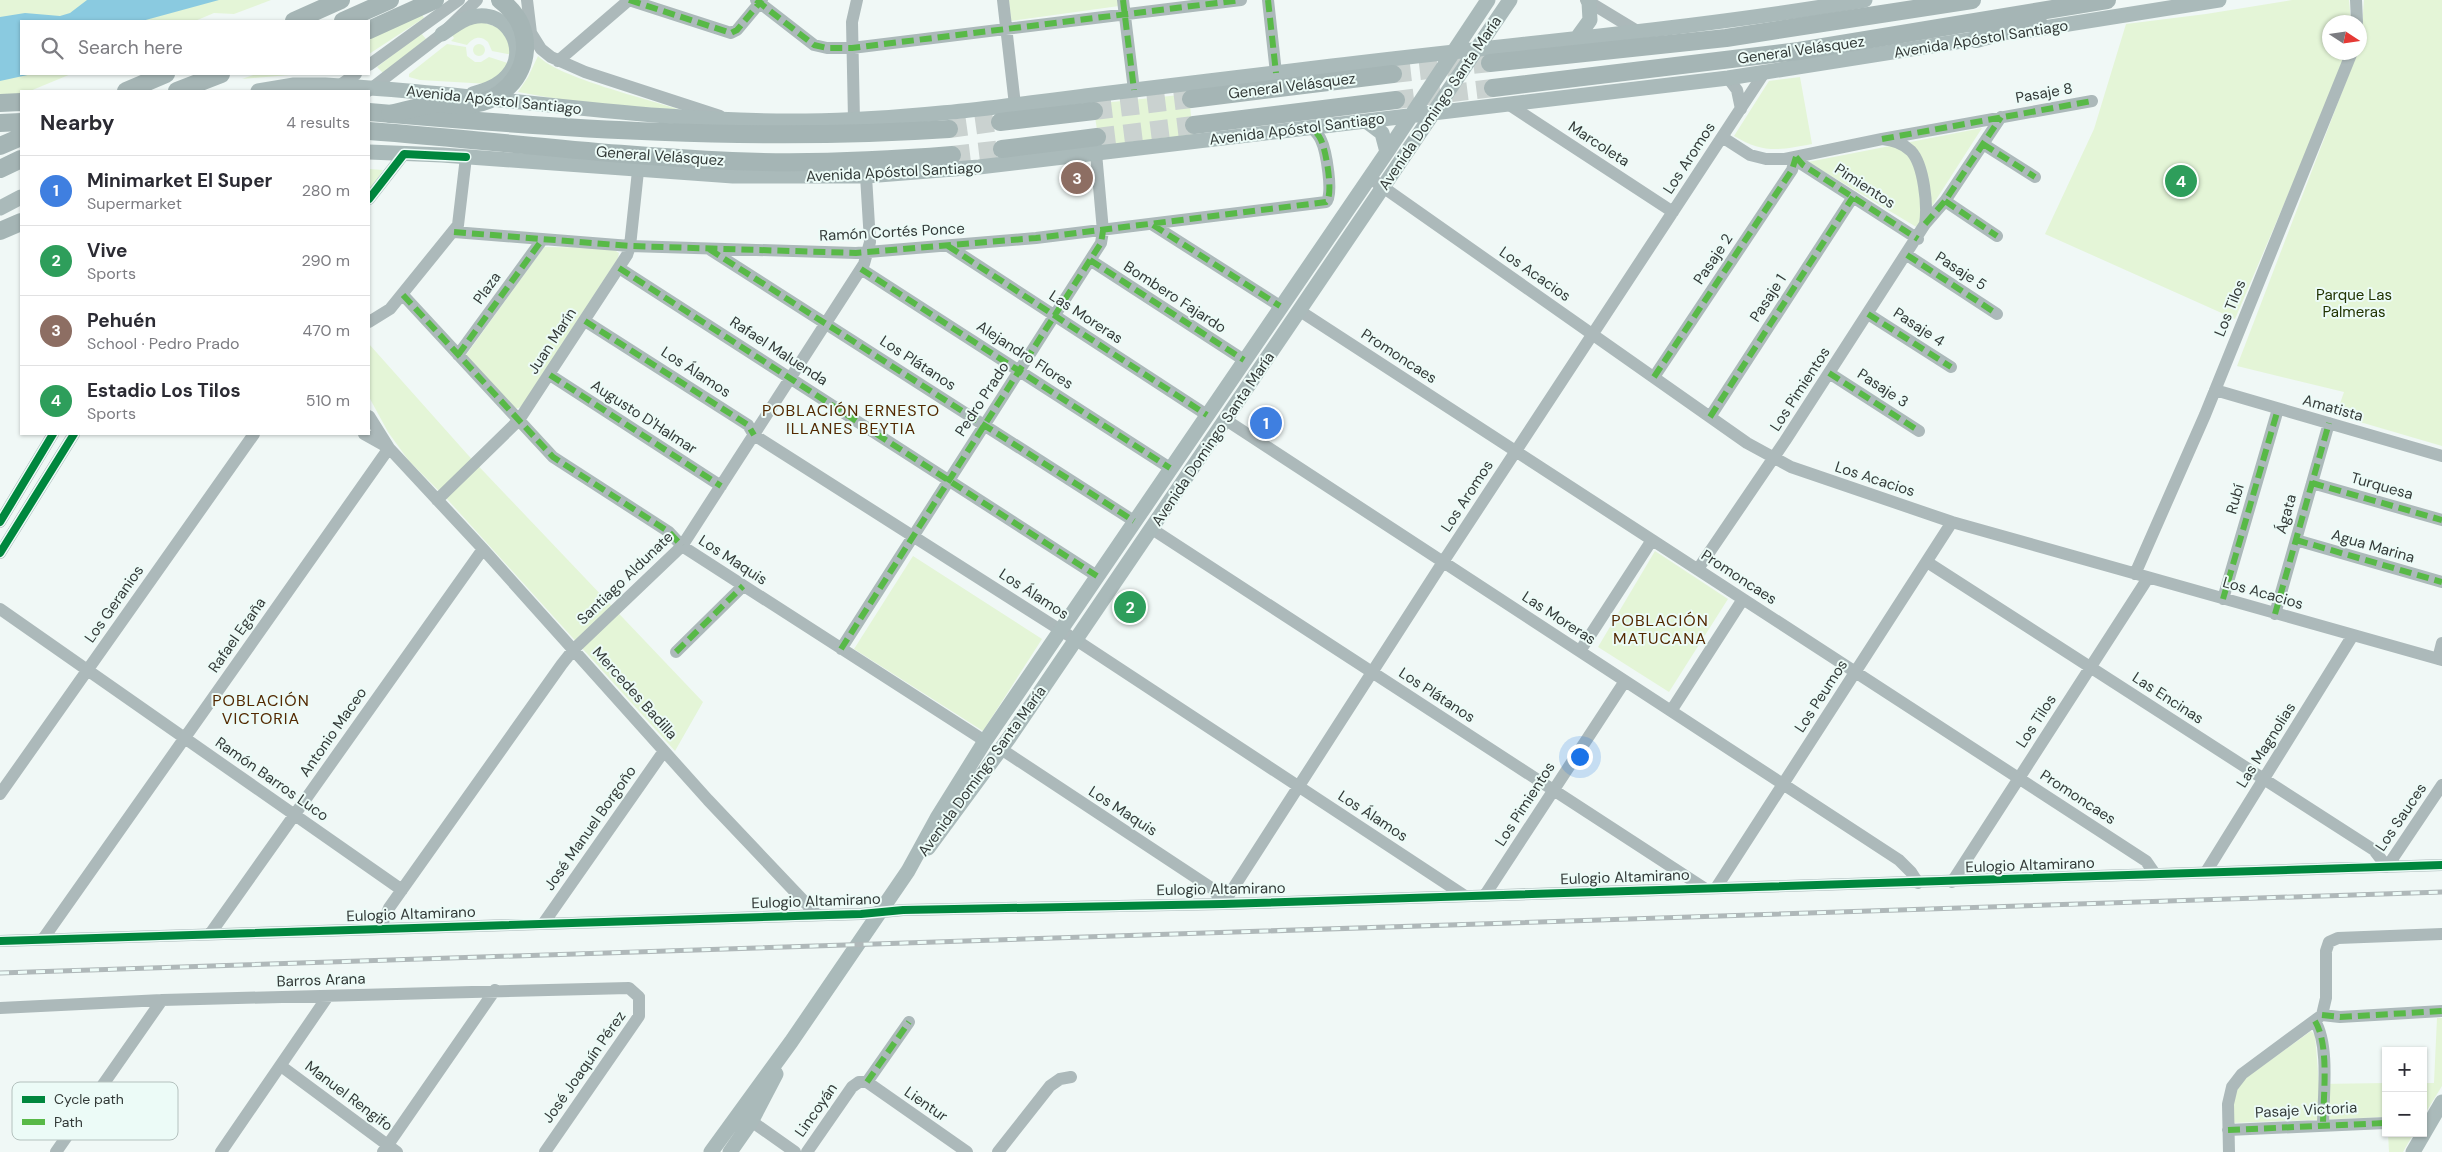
<!DOCTYPE html>
<html lang="en">
<head>
<meta charset="utf-8">
<style>
  :root { --surface:#fff; --page:#f2f2f3; --text:#2b2b33; --muted:#7c7c81; --line:#e1e1e2; --accent:#757c7a }
  body { margin:0; font-family:"DM Sans",sans-serif; background:var(--page); color:var(--text) }
  .controls { position:absolute; right:15px; bottom:15px; display:grid; overflow:hidden; border-radius:0px; box-shadow:0 1px 4px #0004 }
  .controls button { width:45px; height:45px; display:grid; place-items:center; padding:0; border:0; border-bottom:1px solid var(--line); background:var(--surface); color:var(--text); font:25px sans-serif }
  .compass { position:absolute; left:2322px; top:15px; width:45px; height:45px; border-radius:50%; background:var(--surface); box-shadow:0 1px 4px #0004; rotate:102deg }
  .you { position:absolute; left:1579px; top:756px; width:18px; height:18px; margin:-12px; border:4px solid #fff; border-radius:50%; background:#1a73e8; box-shadow:0 0 0 8px #1a73e833 }
  .badge { display:grid; place-items:center; width:32px; height:32px; border-radius:50%; background:var(--accent); color:#fff; font-size:16px; font-weight:700 }
  .pin { position:absolute; translate:-50% -50%; border:2px solid #fff; box-shadow:0 1px 5px #0006 }
  .list { margin:0; padding:0; list-style:none }
  h2 { display:flex; justify-content:space-between; align-items:center; height:65px; margin:0; padding:0 20px; font-size:21px }
  h2 small { font-size:16px; font-weight:400; color:var(--muted) }
  .list li { display:grid; grid-template-columns:32px 1fr auto; gap:15px; align-items:center; box-sizing:border-box; height:70px; padding:0 20px; border-top:1px solid var(--line) }
  .list b { display:block; font-size:19px; white-space:nowrap }
  .list p { margin:0; font-size:16px; white-space:nowrap; color:var(--muted) }
  .list em { font-size:16px; font-style:normal; color:var(--muted) }
  .icon { flex:none; width:28px; height:28px; fill:none; stroke:currentColor; stroke-width:2; stroke-linecap:round; stroke-linejoin:round }
  .map { position:relative; flex:none; width:2442px; height:1152px; overflow:hidden }
  .search { position:absolute; background:var(--surface); box-shadow:0 1px 4px #0004; left:20px; top:20px; width:350px; height:55px; display:flex; align-items:center; gap:12px; box-sizing:border-box; padding:0 18px; border-radius:0px; color:var(--muted); font-size:19px }
  .panel { position:absolute; background:var(--surface); box-shadow:0 1px 4px #0004; left:20px; top:90px; width:350px; height:345px; border-radius:0px }
  .map>svg:first-child { display:block }
</style>
</head>
<body>
<div class="map">
<svg width="2442" height="1152" viewBox="0 0 2442 1152">
  <rect width="100%" height="100%" fill="#f0f8f6"/>
  <path fill="#e4f5d7" d="M0 0H271L234 14 214 13 195 21H21V74H71L30 91H21V95L0 102Z
    M1009 0H1118L1119 6 1011 21Z
    M2292 0H2349L2351 22H2330V52L2345 53 2336 82 2235 319 2045 234 2094 129 2126 24 2206 14Z
    M2364 0H2442V446L2336 415 2344 392 2237 366 2357 53 2360 52Z
    M422 14 424 18 369 54V33Z
    M479 21 503 29 513 55 492 51 488 42C481 35 473 37 467 45L451 41 454 38 452 35 465 26Z
    M421 33 426 39 383 73 377 67Z
    M473 50a6 6 0 1 1 12 0a6 6 0 1 1-12 0Z
    M447 44 466 47 467 56 475 62H481L489 57 511 64 489 84 420 80 409 77V74Z
    M538 56C559 78 648 99 681 110L574 102 518 92 528 77Z
    M256 74H301L242 79Z
    M1800 77 1812 144C1780 150 1764 154 1734 136L1769 81Z
    M1189 94 1193 137 1100 149 1093 104Z
    M1982 128 1918 228 1808 162Z
    M369 169 383 170 369 191Z
    M544 247 611 248 619 253 618 258 521 407 515 409 466 355Z
    M369 344 468 455 703 702 675 751 448 500 409 461 388 432 369 397Z
    M1655 551 1728 599 1669 692 1598 647Z
    M913 556 1042 639 983 731 854 649Z
    M2437 1018H2442V1086L2423 1117V1083H2434Z
    M2311 1031 2315 1035 2319 1084 2386 1083V1117L2232 1123V1099L2243 1080Z
    M2388 1133H2414L2403 1152H2389Z"/>
  <path fill="#8acae0" d="M87 0H219L142 21H21V74H32L0 81V17L25 13 60 16 70 13Z"/>
  <g fill="none" stroke-linecap="round" stroke-linejoin="round">
    <path stroke="#cad2d0" stroke-width="18" stroke-dasharray="18 9" stroke-linecap="butt" d="M1393 74 1490 63
      M1396 100 1493 88
      M1094 111 1191 99
      M949 129 1000 122
      M1097 137 1194 125
      M952 155 1002 149"/>
    <path stroke="#acb9ba" stroke-width="12" d="M527 0 531 33 541 49 551 57 585 72 720 116
      M629 0 731 33 737 30 762 0
      M756 0 814 45 827 48H852L1241 0
      M1003 0 1015 105
      M1123 0 1134 90
      M1268 0 1276 73
      M1586 0 1637 31
      M2356 0 2357 22
      M558 61 629 0
      M369 65 459 0
      M1728 78 1737 90 1741 109
      M336 88 356 74
      M368 91 442 34 477 0
      M1508 104 1673 212
      M854 120 852 22 857 0
      M1722 137 1750 155 1766 159H1785L1882 139 2092 101
      M1983 144 2035 177
      M1796 157 1803 165 1918 239
      M1370 178 1747 443 1791 467 1952 522 2442 660
      M369 199 404 154
      M1945 201 1997 236
      M1925 224 1945 201 2001 117
      M1153 225 1280 306
      M454 232 630 246 856 253 1036 238 1326 202C1334 196 1326 150 1321 140 1319 135 1315 131 1311 127
      M948 246 1207 415
      M709 249 1134 521
      M1907 255 1997 314
      M1090 260 1244 360
      M619 268 1097 576
      M861 269 1170 468
      M403 295 553 457 669 532 682 546 985 741
      M1300 311 2146 861 2155 874
      M1868 314 1951 367
      M585 321 748 425 754 435 1076 640 1465 896
      M369 322 390 309 458 225 466 157
      M458 355 542 240
      M1829 373 1919 431
      M550 375 721 486
      M1654 377 1792 170 1796 157
      M2215 390 2442 456
      M369 416 389 448 483 549 708 800 817 915
      M1710 417 1853 197
      M1226 420 1899 860 1911 872 1918 883
      M2312 483 2442 520
      M437 500 519 420 627 255 630 246 638 171
      M0 522 53 434
      M1152 529 1704 888
      M2296 540 2442 582
      M0 553 74 434
      M1927 562 2374 850 2387 867
      M1698 569 1785 441 1925 224C1928 206 1924 165 1911 151 1903 143 1893 140 1882 139
      M2135 574 2205 415 2352 52
      M2223 599 2278 409
      M0 609 402 890
      M2275 614 2329 423
      M841 649 1101 243 1103 231 1096 153
      M1580 651 1652 540
      M676 652 743 586
      M2438 659 2442 643
      M1671 711 1743 599
      M1001 749 1213 889 1223 904
      M0 794 254 434
      M2387 867 2442 785
      M2206 872 2353 635
      M1952 882 2148 578
      M1716 888 1952 522
      M1485 895 1625 681
      M1223 904 1443 562 1764 73
      M543 924 664 751
      M380 929 389 908 562 664 574 649 682 546 864 264 870 242 866 176
      M210 934 483 549
      M43 939 389 448 364 434
      M0 941 861 914 903 910 1223 904 2442 865
      M0 1008 162 1000 629 988 639 997V1016L545 1152
      M2322 1015 2340 1017 2442 1011
      M2315 1021C2330 1046 2323 1097 2323 1126
      M281 1066 397 1152
      M867 1082 967 1152
      M867 1082 909 1022
      M744 1116 795 1152
      M2228 1130 2386 1123
      M56 1152 162 1000
      M221 1152 328 996
      M383 1152 495 990
      M807 1152 852 1087 859 1082H867
      M998 1152 1050 1086 1060 1079 1071 1077
      M2229 1152 2228 1104 2232 1087 2242 1074 2322 1015 2326 998V951L2329 942 2338 938 2442 934"/>
    <path stroke="#aababa" stroke-width="15" d="M2025 31 2219 0
      M442 34C452 28 461 19 472 17 507 8 531 50 507 76 498 86 486 90 473 94
      M1577 38 1590 20 1589 2
      M258 91 294 85H325C486 93 645 123 806 121 900 120 992 108 1085 96 1167 86 1250 76 1332 66 1510 44 1688 30 1865 0
      M1366 121 1382 133 1387 152
      M369 152 442 155 733 176H866L979 167 1728 78 1987 37
      M0 208 21 197
      M928 848 1009 738 1510 0
      M711 1152 791 1042 908 871 937 818 985 741 1387 152 1488 0
      M730 1152 751 1122 776 1074
      M2413 1152 2442 1102"/>
    <path stroke="#a5b5b5" stroke-width="18" d="M294 21 341 0
      M343 21 390 0
      M369 30 435 0
      M1976 39 2038 22
      M1490 63 1726 38 1972 0
      M1493 88 1799 51 2107 0
      M126 91 166 74
      M177 91 221 74
      M1191 99 1393 74
      M0 103 21 102
      M369 112C562 129 756 142 949 129
      M1000 122 1094 111
      M0 123 21 122
      M1194 125 1396 100
      M369 131C490 140 610 156 732 161 805 164 878 161 952 155
      M0 146 21 137
      M1002 149 1097 137
      M0 169 21 159
      M0 231 21 222"/>
    <g stroke="#afb8b9" stroke-width="5">
      <path id="rail" d="M0 973 2442 892"/>
    </g>
    <use href="#rail" stroke="#ecfbf7" stroke-width="3" stroke-dasharray="9" stroke-linecap="butt"/>
    <path stroke="#a5b5b5" stroke-width="18" d="M390 114C404 111 420 106 435 104 448 103 461 106 473 104 501 100 523 78 525 50 526 29 516 12 500 0"/>
    <path stroke="#58b947" stroke-width="6" stroke-dasharray="12 6" stroke-linecap="butt" d="M629 0 731 33 737 30 762 0
      M756 0 814 45 827 48H852L1241 0
      M1123 0 1134 90
      M1268 0 1276 73
      M1882 139 2092 101
      M1983 144 2035 177
      M1796 157 1803 165 1918 239
      M1945 201 1997 236
      M1925 224 1945 201 2001 117
      M1153 225 1280 306
      M454 232 630 246 856 253 1036 238 1326 202C1334 196 1326 150 1321 140 1319 135 1315 131 1311 127
      M948 246 1207 415
      M709 249 1134 521
      M1907 255 1997 314
      M1090 260 1244 360
      M619 268 1097 576
      M861 269 1170 468
      M403 295 553 457 669 532 682 546
      M1868 314 1951 367
      M585 321 748 425 754 435
      M458 355 542 240
      M1829 373 1919 431
      M550 375 721 486
      M1654 377 1792 170 1796 157
      M1710 417 1853 197
      M2312 483 2442 520
      M2296 540 2442 582
      M2223 599 2278 409
      M2275 614 2329 423
      M841 649 1101 243 1103 231
      M676 652 743 586
      M2322 1015 2340 1017 2442 1011
      M2315 1021C2330 1046 2323 1097 2323 1126
      M867 1082 909 1022
      M2228 1130 2386 1123"/>
    <g stroke="#ecfbf7" stroke-width="11">
      <path id="cycleway" d="M369 199 404 154 466 157
        M0 522 53 434
        M0 553 74 434
        M0 941 861 914 903 910 1223 904 2442 865"/>
    </g>
    <use href="#cycleway" stroke="#00873e" stroke-width="8"/>
  </g>
  <g text-anchor="middle" stroke-width="4" stroke-linejoin="round" paint-order="stroke">
    <g font-size="15" fill="#333a38" stroke="#ecfbf7">
      <text transform="translate(1981 39) rotate(-9)" y="5">Avenida Apóstol Santiago</text>
      <text transform="translate(1801 50) rotate(-8)" y="5">General Velásquez</text>
      <text transform="translate(1292 86) rotate(-7)" y="5">General Velásquez</text>
      <text transform="translate(2044 93) rotate(-10)" y="5">Pasaje 8</text>
      <text transform="translate(494 100) rotate(6)" y="5">Avenida Apóstol Santiago</text>
      <text transform="translate(1440 103) rotate(-56)" y="5">Avenida Domingo Santa María</text>
      <text transform="translate(1297 129) rotate(-7)" y="5">Avenida Apóstol Santiago</text>
      <text transform="translate(1599 144) rotate(33)" y="5">Marcoleta</text>
      <text transform="translate(660 156) rotate(4)" y="5">General Velásquez</text>
      <text transform="translate(1689 158) rotate(-57)" y="5">Los Aromos</text>
      <text transform="translate(894 172) rotate(-3)" y="5">Avenida Apóstol Santiago</text>
      <text transform="translate(1865 186) rotate(33)" y="5">Pimientos</text>
      <text transform="translate(892 232) rotate(-3)" y="5">Ramón Cortés Ponce</text>
      <text transform="translate(1713 259) rotate(-56)" y="5">Pasaje 2</text>
      <text transform="translate(1961 271) rotate(33)" y="5">Pasaje 5</text>
      <text transform="translate(1535 274) rotate(35)" y="5">Los Acacios</text>
      <text transform="translate(487 288) rotate(-54)" y="5">Plaza</text>
      <text transform="translate(1175 297) rotate(33)" y="5">Bombero Fajardo</text>
      <text transform="translate(1768 298) rotate(-57)" y="5">Pasaje 1</text>
      <text transform="translate(2230 308) rotate(-68)" y="5">Los Tilos</text>
      <text transform="translate(1086 317) rotate(33)" y="5">Las Moreras</text>
      <text transform="translate(1919 327) rotate(33)" y="5">Pasaje 4</text>
      <text transform="translate(552 341) rotate(-57)" y="5">Juan Marín</text>
      <text transform="translate(779 351) rotate(33)" y="5">Rafael Maluenda</text>
      <text transform="translate(1025 355) rotate(33)" y="5">Alejandro Flores</text>
      <text transform="translate(1399 356) rotate(33)" y="5">Promoncaes</text>
      <text transform="translate(918 363) rotate(33)" y="5">Los Plátanos</text>
      <text transform="translate(696 372) rotate(33)" y="5">Los Álamos</text>
      <text transform="translate(1883 388) rotate(33)" y="5">Pasaje 3</text>
      <text transform="translate(1800 389) rotate(-57)" y="5">Los Pimientos</text>
      <text transform="translate(982 399) rotate(-57)" y="5">Pedro Prado</text>
      <text transform="translate(2333 408) rotate(16)" y="5">Amatista</text>
      <text transform="translate(644 417) rotate(33)" y="5">Augusto D'Halmar</text>
      <text transform="translate(1213 439) rotate(-56)" y="5">Avenida Domingo Santa María</text>
      <text transform="translate(1875 479) rotate(18)" y="5">Los Acacios</text>
      <text transform="translate(2382 486) rotate(16)" y="5">Turquesa</text>
      <text transform="translate(1467 496) rotate(-57)" y="5">Los Aromos</text>
      <text transform="translate(2235 499) rotate(-74)" y="5">Rubí</text>
      <text transform="translate(2286 514) rotate(-74)" y="5">Ágata</text>
      <text transform="translate(2373 546) rotate(16)" y="5">Agua Marina</text>
      <text transform="translate(733 560) rotate(33)" y="5">Los Maquis</text>
      <text transform="translate(1739 577) rotate(33)" y="5">Promoncaes</text>
      <text transform="translate(625 578) rotate(-44)" y="5">Santiago Aldunate</text>
      <text transform="translate(2263 593) rotate(16)" y="5">Los Acacios</text>
      <text transform="translate(1034 594) rotate(33)" y="5">Los Álamos</text>
      <text transform="translate(114 604) rotate(-55)" y="5">Los Geranios</text>
      <text transform="translate(1559 618) rotate(33)" y="5">Las Moreras</text>
      <text transform="translate(237 635) rotate(-55)" y="5">Rafael Egaña</text>
      <text transform="translate(635 693) rotate(48)" y="5">Mercedes Badilla</text>
      <text transform="translate(1437 695) rotate(33)" y="5">Los Plátanos</text>
      <text transform="translate(1821 696) rotate(-57)" y="5">Los Peumos</text>
      <text transform="translate(2168 698) rotate(33)" y="5">Las Encinas</text>
      <text transform="translate(2036 721) rotate(-57)" y="5">Los Tilos</text>
      <text transform="translate(333 732) rotate(-55)" y="5">Antonio Maceo</text>
      <text transform="translate(2266 745) rotate(-58)" y="5">Las Magnolias</text>
      <text transform="translate(982 771) rotate(-54)" y="5">Avenida Domingo Santa María</text>
      <text transform="translate(272 779) rotate(35)" y="5">Ramón Barros Luco</text>
      <text transform="translate(2078 797) rotate(33)" y="5">Promoncaes</text>
      <text transform="translate(1525 804) rotate(-57)" y="5">Los Pimientos</text>
      <text transform="translate(1123 811) rotate(33)" y="5">Los Maquis</text>
      <text transform="translate(1373 816) rotate(33)" y="5">Los Álamos</text>
      <text transform="translate(2401 817) rotate(-56)" y="5">Los Sauces</text>
      <text transform="translate(590 828) rotate(-55)" y="5">José Manuel Borgoño</text>
      <text transform="translate(2030 865) rotate(-2)" y="5">Eulogio Altamirano</text>
      <text transform="translate(1625 877) rotate(-2)" y="5">Eulogio Altamirano</text>
      <text transform="translate(1221 889) rotate(-1)" y="5">Eulogio Altamirano</text>
      <text transform="translate(816 901) rotate(-2)" y="5">Eulogio Altamirano</text>
      <text transform="translate(411 914) rotate(-2)" y="5">Eulogio Altamirano</text>
      <text transform="translate(321 980) rotate(-2)" y="5">Barros Arana</text>
      <text transform="translate(584 1067) rotate(-55)" y="5">José Joaquín Pérez</text>
      <text transform="translate(349 1096) rotate(37)" y="5">Manuel Rengifo</text>
      <text transform="translate(926 1104) rotate(35)" y="5">Lientur</text>
      <text transform="translate(816 1110) rotate(-55)" y="5">Lincoyán</text>
      <text transform="translate(2306 1110) rotate(-3)" y="5">Pasaje Victoria</text>
    </g>
    <g font-size="15" fill="#213301" stroke="#ecfbf7">
      <text x="2354" y="300">Parque Las<tspan x="2354" dy="17">Palmeras</tspan></text>
    </g>
    <g font-size="16" letter-spacing="1" fill="#532800" stroke="#ecfbf7">
      <text x="851" y="416">POBLACIÓN ERNESTO<tspan x="851" dy="18">ILLANES BEYTIA</tspan></text>
      <text x="1660" y="626">POBLACIÓN<tspan x="1660" dy="18">MATUCANA</tspan></text>
      <text x="261" y="706">POBLACIÓN<tspan x="261" dy="18">VICTORIA</tspan></text>
    </g>
  </g>
  <rect x="12" y="1082" width="166" height="58" rx="8" fill="#ecfbf7" stroke="#b4c1be" stroke-width="1"/>
  <rect x="22" y="1096" width="23" height="7" fill="#00873e"/>
  <rect x="22" y="1119" width="23" height="6" fill="#58b947"/>
  <g font-size="14" fill="#333a38">
    <text x="54" y="1104">Cycle path</text>
    <text x="54" y="1127">Path</text>
  </g>
</svg>
<div class="controls">
<button>+</button>
<button>−</button>
</div>
<svg class="compass" viewBox="-18 -18 36 36"><path d="M0-13l5 13h-10z" fill="#e53935"/><path d="M0 13l5-13h-10z" fill="#7c7c81"/></svg>
<div class="you"></div>
<div class="pin badge" style="left:1266px;top:423px;background:#3f7fe0">1</div>
<div class="pin badge" style="left:1130px;top:607px;background:#2e9e5b">2</div>
<div class="pin badge" style="left:1077px;top:178px;background:#8d6e63">3</div>
<div class="pin badge" style="left:2181px;top:181px;background:#2e9e5b">4</div>
<div class="search"><svg class="icon" aria-label="search" viewBox="0 0 24 24"><circle cx="10" cy="10" r="6"/><path d="M15 15l6 6"/></svg>Search here</div>
<section class="panel">
<h2>Nearby<small>4 results</small></h2>
<ul class="list">
<li><span class="badge" style="background:#3f7fe0">1</span><div><b>Minimarket El Super</b><p>Supermarket</p></div><em>280 m</em></li>
<li><span class="badge" style="background:#2e9e5b">2</span><div><b>Vive</b><p>Sports</p></div><em>290 m</em></li>
<li><span class="badge" style="background:#8d6e63">3</span><div><b>Pehuén</b><p>School · Pedro Prado</p></div><em>470 m</em></li>
<li><span class="badge" style="background:#2e9e5b">4</span><div><b>Estadio Los Tilos</b><p>Sports</p></div><em>510 m</em></li>
</ul>
</section>
</div>
</body>
</html>
